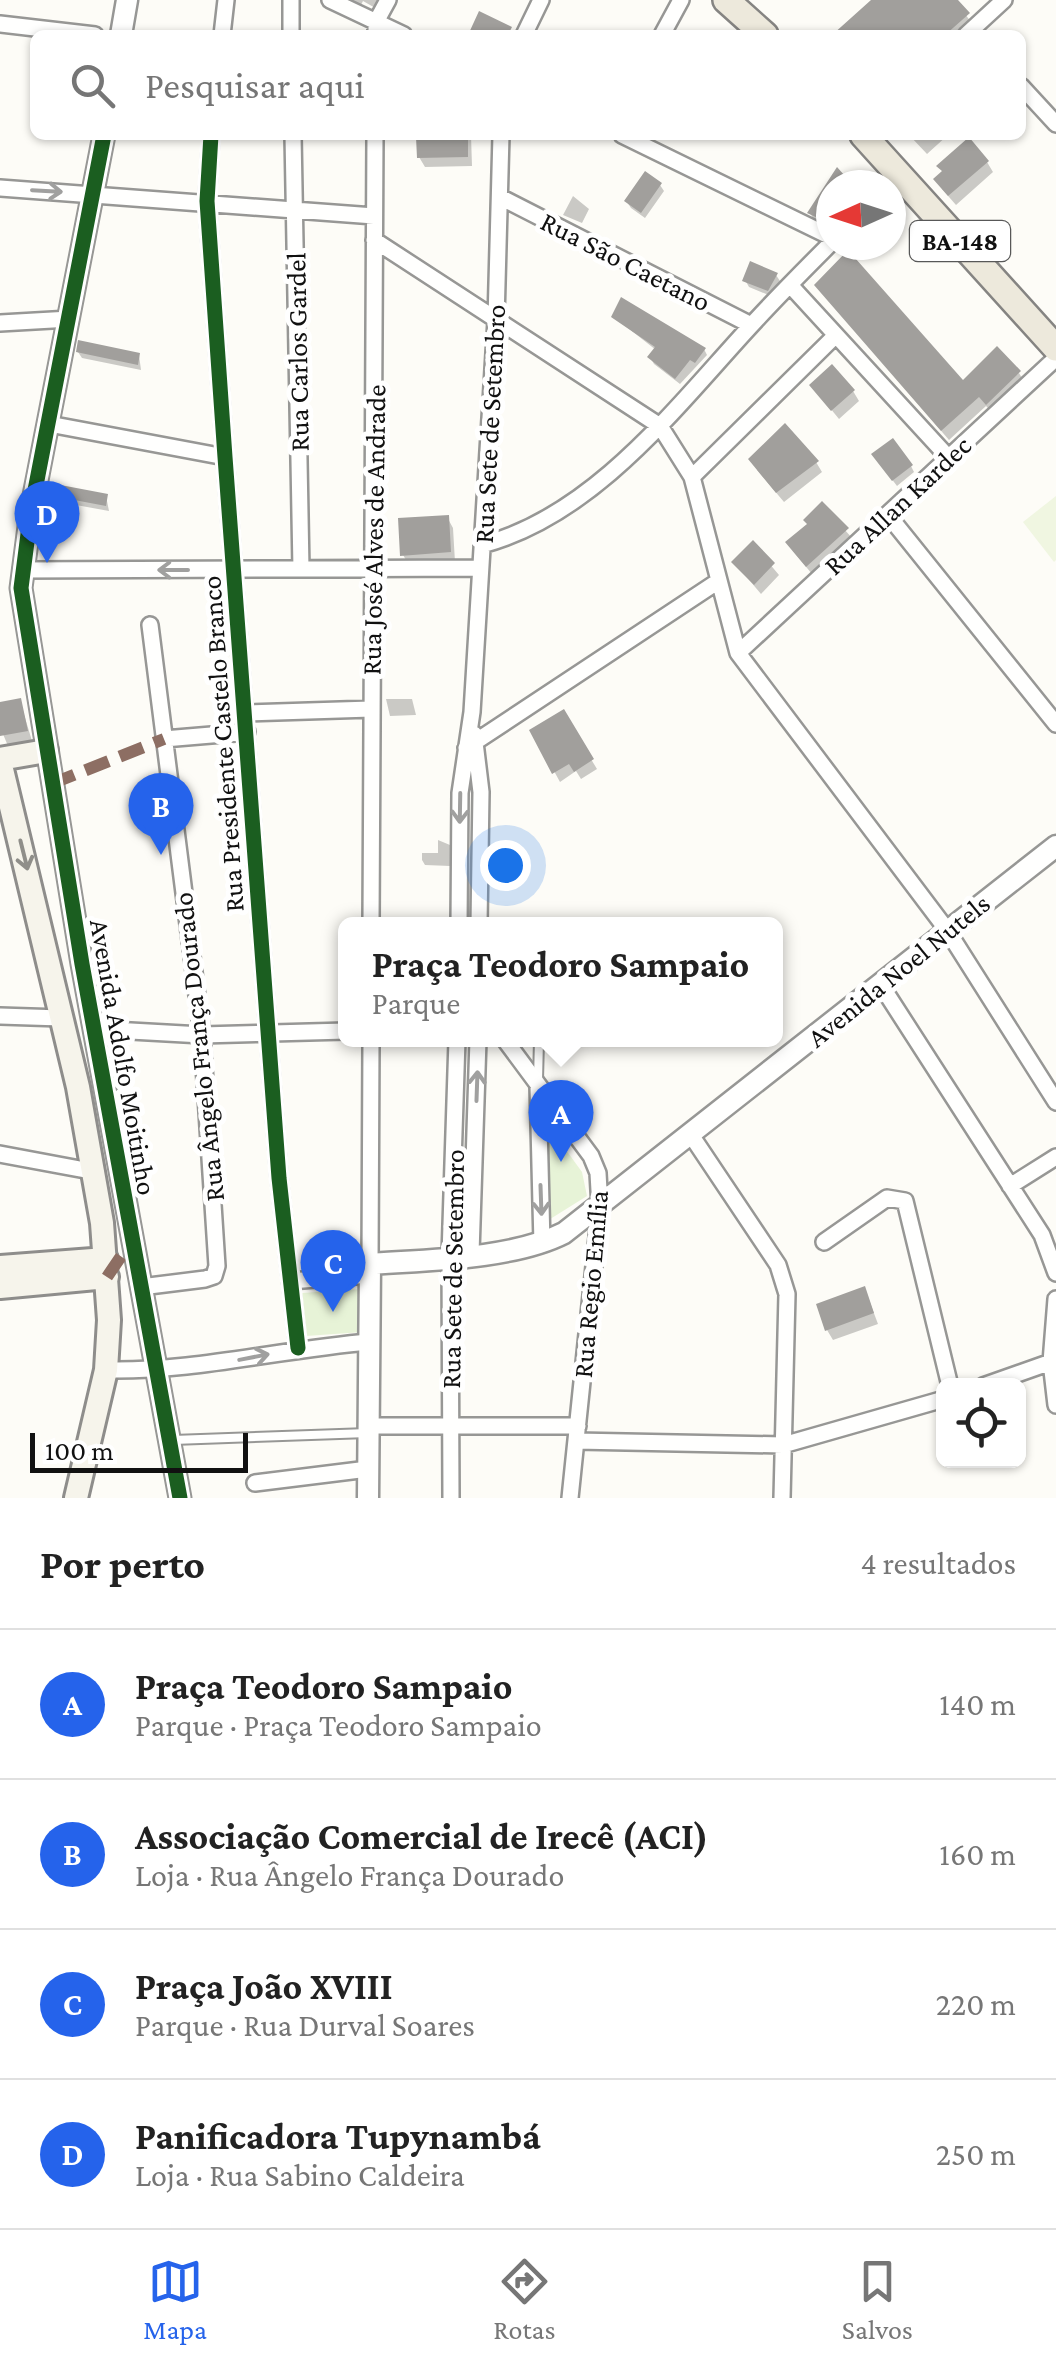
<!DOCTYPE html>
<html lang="pt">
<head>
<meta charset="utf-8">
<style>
  :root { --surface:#fff; --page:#f6f6f6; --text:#222; --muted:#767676; --line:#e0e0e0; --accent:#2563eb }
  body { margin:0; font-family:"Crimson Pro",serif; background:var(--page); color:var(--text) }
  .controls { position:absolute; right:30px; bottom:30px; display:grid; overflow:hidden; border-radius:15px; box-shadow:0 2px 8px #0004 }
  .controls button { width:90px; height:90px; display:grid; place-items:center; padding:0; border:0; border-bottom:2px solid var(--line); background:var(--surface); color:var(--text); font:50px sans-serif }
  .compass { position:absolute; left:816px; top:170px; width:90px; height:90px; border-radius:50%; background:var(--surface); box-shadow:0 2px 8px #0004; rotate:267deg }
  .scale { position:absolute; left:30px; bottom:25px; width:218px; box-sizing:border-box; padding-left:10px; border:5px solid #111; border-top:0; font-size:28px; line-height:35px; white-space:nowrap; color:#111; -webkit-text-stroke:8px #fff; paint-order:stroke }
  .you { position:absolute; left:505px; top:865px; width:35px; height:35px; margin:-25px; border:8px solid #fff; border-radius:50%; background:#1a73e8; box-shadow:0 0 0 15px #1a73e833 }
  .badge { display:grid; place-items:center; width:65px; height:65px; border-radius:50%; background:var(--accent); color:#fff; font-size:32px; font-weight:700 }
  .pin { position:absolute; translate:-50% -82px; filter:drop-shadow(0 2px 5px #0008) }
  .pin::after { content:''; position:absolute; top:52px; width:35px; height:30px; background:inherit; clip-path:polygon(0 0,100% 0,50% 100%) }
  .popup { position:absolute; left:338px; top:917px; width:445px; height:130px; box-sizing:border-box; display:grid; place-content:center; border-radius:15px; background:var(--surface); filter:drop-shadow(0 2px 8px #0005); font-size:32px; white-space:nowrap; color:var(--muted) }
  .popup b { font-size:38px; color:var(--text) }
  .popup::after { content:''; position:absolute; left:50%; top:100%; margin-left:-20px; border:20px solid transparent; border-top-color:var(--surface) }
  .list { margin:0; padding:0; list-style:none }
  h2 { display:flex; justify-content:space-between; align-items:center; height:130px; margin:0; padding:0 40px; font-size:42px }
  h2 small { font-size:32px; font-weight:400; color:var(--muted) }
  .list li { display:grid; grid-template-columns:65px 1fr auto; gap:30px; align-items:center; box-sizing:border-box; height:150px; padding:0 40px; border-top:2px solid var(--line) }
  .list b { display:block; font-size:38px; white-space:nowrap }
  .list p { margin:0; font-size:32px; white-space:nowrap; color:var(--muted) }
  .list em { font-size:32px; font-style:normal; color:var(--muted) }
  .icon { flex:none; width:55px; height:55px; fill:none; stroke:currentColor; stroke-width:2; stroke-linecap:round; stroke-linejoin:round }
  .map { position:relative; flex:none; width:1056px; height:1498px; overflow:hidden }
  .search { position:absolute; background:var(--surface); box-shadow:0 2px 8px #0004; left:30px; right:30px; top:30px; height:110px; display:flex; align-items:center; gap:25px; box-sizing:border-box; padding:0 35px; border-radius:15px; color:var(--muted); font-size:38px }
  .sheet { height:730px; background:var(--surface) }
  nav { display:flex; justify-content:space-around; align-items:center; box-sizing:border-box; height:140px; border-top:2px solid var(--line); background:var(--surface); font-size:28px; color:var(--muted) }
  nav a { display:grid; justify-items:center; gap:5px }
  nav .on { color:var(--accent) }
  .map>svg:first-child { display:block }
</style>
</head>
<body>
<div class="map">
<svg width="1056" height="1498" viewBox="0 0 1056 1498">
  <rect width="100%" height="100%" fill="#fdfcf7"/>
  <path fill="#e7f3d7" d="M545 1121 582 1172 587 1196 547 1221Z
    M360 1289 363 1332 306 1336 302 1293Z"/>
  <path fill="#f0f6e1" d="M1056 496V560L1054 562 1023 522Z"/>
  <path fill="#0003" d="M348 0H384L377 9 363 1 361 5Z
    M875 0H955L976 29 969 35H836Z
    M430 135H471L472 166 425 167 419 157Z
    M909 135H948L927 154Z
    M987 162 993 172 956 205 942 189 944 173Z
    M837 171 850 185H831V231L816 223 810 213Z
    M660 185 664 191 645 218 631 208 627 202Z
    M573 196 589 209 582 223 563 215Z
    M776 275 780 281 771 296 749 287 745 280Z
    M817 286 963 383 1019 373 1025 383 993 413 986 406 949 440Z
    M614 317 704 349 707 355 680 384 654 364 650 357 656 350Z
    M78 352 139 355 141 370 82 358Z
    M812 386 853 391 859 401 839 419Z
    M878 461 911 466 914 472 897 486Z
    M816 462 822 472 784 502 757 470Z
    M51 495 106 496 109 511 54 501Z
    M822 504 852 538 812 574 793 551Z
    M447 517 453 528 455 562 409 565 403 555Z
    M753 544 779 575 761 594 734 562Z
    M386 699H412L416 715 390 716Z
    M20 701 32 741 8 746 0 727V705Z
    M563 713 597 769 581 779 576 771 560 782 532 731Z
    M438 840 450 845V866L425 865 422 860V853H438Z
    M869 1300 878 1324 833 1340 827 1330Z"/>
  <path fill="#a19f9c" d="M871 0H958L970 13 945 35H832Z
    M479 11 512 27 508 35H468Z
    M428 135H468V157L417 158 416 137Z
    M969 137 989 161 948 196 933 179 942 171 936 166Z
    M837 167 853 185H831V224L807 213Z
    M645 171 662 183 641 213 624 201Z
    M848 250 963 380 997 346 1021 371 986 405 979 397 941 431 814 285Z
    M750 261 778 273 768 291 742 281Z
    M621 297 706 348 695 363 690 360 675 379 647 357 655 347 611 317Z
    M78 340 140 353 138 365 76 352Z
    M832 364 855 390 831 411 809 385Z
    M785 423 819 461 776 493 748 459Z
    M893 438 913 465 892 481 871 454Z
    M50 483 108 494 106 506 48 495Z
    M822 501 849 528 806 567 785 542 807 524 803 520Z
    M449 515 451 552 400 556 398 518Z
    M753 540 775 563 754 585 731 562Z
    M21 698 28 731 0 736V702Z
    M564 709 594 759 574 772 569 764 552 774 529 730Z
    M865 1286 874 1313 825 1331 816 1304Z"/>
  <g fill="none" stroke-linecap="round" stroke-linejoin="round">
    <g stroke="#979795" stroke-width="12">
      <path id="service" d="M538 1080 539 1040
        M173 1440 368 1433"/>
    </g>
    <g stroke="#979795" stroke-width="20">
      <path id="minor" d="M291 0V35
        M330 0 404 35
        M0 24 95 35
        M222 35 226 0
        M376 35V22L388 0
        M524 35 541 0
        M662 35 681 0
        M966 35 1004 0
        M1021 86 1056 124
        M211 135 207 201 225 457 279 1178 298 1348
        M293 135 301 569
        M622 135 831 237
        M0 188 374 216
        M500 197 751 325
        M374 240 660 426 692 477 738 653 947 930 1056 1102
        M790 285 948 457
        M0 323 70 319
        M49 424 225 457
        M692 477 835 336
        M888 515 1056 724
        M482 545C592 516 672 412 746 331 773 301 802 272 831 243
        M21 570 480 568
        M738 653 1056 358
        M246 713 371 709
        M474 734 481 792 479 924
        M164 739 247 732
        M466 748 717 582
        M371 924 375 135
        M459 924 460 793 472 712 496 320 501 135
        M881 985 1042 1235 1056 1273
        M0 1016 61 1018
        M95 1029 202 1035 346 1031
        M505 1040 591 1156 598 1173 600 1208 570 1498
        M538 1086 542 1244
        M691 1135 778 1265 787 1294 782 1498
        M0 1154 96 1172
        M1010 1186 1056 1157
        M824 1242 887 1198 905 1201 950 1386
        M471 1253 478 1040
        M370 1264 371 1040
        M290 1281 370 1275
        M141 1287 205 1279 214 1276 217 1266 202 1035 150 625
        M1056 1299 1051 1362 1056 1405
        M106 1370C195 1372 281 1349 370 1342
        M983 1386 1051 1362
        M369 1426H578
        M576 1441 783 1445 944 1399
        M255 1483 368 1469
        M451 1498 450 1255 457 1040"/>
    </g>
    <g stroke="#979795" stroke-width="25">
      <path id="tertiary" d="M121 35 127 0
        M104 135 31 511 21 588 82 964 180 1498
        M368 1498 370 1264C427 1260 513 1259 564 1233L1056 846"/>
    </g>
    <g stroke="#8e8d8b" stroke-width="28">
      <path id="secondary" d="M0 759 46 751
        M0 761 78 1087 102 1223 109 1320 106 1370 76 1498
        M0 1267 106 1259
        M0 1287 107 1277"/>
    </g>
    <g stroke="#858482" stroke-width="30">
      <path id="primary" d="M726 0 765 35
        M863 135 1056 348"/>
    </g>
    <use href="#service" stroke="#fffffe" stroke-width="8"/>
    <use href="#minor" stroke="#fffffe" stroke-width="15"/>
    <use href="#tertiary" stroke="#fffffe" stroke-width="20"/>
    <use href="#secondary" stroke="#f6f4eb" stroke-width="22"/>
    <use href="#primary" stroke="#ede9dc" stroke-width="25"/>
    <path stroke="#8d6e63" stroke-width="12" stroke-dasharray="25 12" stroke-linecap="butt" d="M51 784 164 739
      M107 1277 132 1240"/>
    <g stroke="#fff" stroke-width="21">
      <path id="cycleway" d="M104 135 31 511 21 588 82 964 180 1498
        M211 135 207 201 225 457 279 1178 298 1348"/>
    </g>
    <use href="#cycleway" stroke="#1b5e20" stroke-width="15"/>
  </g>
  <defs><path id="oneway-shaft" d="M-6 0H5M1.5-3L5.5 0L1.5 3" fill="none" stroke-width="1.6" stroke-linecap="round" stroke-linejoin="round" transform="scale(2.5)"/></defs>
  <g stroke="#a0a09f">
    <use href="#oneway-shaft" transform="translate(47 191) rotate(3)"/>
    <use href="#oneway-shaft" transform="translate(173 570) rotate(180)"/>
    <use href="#oneway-shaft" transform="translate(460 808) rotate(91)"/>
    <use href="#oneway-shaft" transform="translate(477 1086) rotate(-88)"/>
    <use href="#oneway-shaft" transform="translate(541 1200) rotate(88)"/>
    <use href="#oneway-shaft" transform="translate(254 1357) rotate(-11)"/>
  </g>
  <use stroke="#8f8e89" href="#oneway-shaft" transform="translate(24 855) rotate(76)"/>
  <g text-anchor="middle" stroke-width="10" stroke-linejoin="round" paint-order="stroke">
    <rect fill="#fff" stroke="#585858" stroke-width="2.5" x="910" y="221" width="100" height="40" rx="8"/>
    <g font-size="25" font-weight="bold" fill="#111">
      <text x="960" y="250">BA-148</text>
    </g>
    <g font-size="28" fill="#111" stroke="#fff">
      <text transform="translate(626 261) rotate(27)" y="10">Rua São Caetano</text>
      <text transform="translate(297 352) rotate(-91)" y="10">Rua Carlos Gardel</text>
      <text transform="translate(489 424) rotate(-87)" y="10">Rua Sete de Setembro</text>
      <text transform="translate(897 505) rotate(-43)" y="10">Rua Allan Kardec</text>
      <text transform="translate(373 530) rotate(-89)" y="10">Rua José Alves de Andrade</text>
      <text transform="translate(222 744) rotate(-94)" y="10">Rua Presidente Castelo Branco</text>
      <text transform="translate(898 970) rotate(-39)" y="10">Avenida Noel Nutels</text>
      <text transform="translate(198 1047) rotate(-96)" y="10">Rua Ângelo França Dourado</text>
      <text transform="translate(124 1057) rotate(80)" y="10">Avenida Adolfo Moitinho</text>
      <text transform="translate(452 1269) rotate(-89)" y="10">Rua Sete de Setembro</text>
      <text transform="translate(590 1284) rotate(-85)" y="10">Rua Regio Emília</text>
    </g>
  </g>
</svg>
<div class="controls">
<button><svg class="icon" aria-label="locate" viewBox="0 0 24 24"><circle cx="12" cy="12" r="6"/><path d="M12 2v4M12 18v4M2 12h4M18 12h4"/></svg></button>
</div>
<svg class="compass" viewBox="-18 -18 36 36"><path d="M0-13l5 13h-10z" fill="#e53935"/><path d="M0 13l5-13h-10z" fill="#767676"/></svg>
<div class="scale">100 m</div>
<div class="you"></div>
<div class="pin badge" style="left:561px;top:1162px">A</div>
<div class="popup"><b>Praça Teodoro Sampaio</b>Parque</div>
<div class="pin badge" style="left:161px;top:855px">B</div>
<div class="pin badge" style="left:333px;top:1312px">C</div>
<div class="pin badge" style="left:47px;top:563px">D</div>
<div class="search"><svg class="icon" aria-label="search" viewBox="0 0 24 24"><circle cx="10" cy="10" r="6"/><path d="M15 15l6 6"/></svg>Pesquisar aqui</div>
</div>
<section class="sheet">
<h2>Por perto<small>4 resultados</small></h2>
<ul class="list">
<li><span class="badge">A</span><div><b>Praça Teodoro Sampaio</b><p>Parque · Praça Teodoro Sampaio</p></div><em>140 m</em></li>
<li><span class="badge">B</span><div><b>Associação Comercial de Irecê (ACI)</b><p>Loja · Rua Ângelo França Dourado</p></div><em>160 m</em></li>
<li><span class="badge">C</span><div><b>Praça João XVIII</b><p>Parque · Rua Durval Soares</p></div><em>220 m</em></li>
<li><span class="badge">D</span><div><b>Panificadora Tupynambá</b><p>Loja · Rua Sabino Caldeira</p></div><em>250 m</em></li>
</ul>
</section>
<nav>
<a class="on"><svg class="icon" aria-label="map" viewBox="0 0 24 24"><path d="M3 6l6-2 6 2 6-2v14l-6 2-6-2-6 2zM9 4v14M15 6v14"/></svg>Mapa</a>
<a><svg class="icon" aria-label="directions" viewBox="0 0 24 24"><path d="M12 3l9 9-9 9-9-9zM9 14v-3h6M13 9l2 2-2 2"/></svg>Rotas</a>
<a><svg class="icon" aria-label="saved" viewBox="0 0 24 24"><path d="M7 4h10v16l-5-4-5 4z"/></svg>Salvos</a>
</nav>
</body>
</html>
